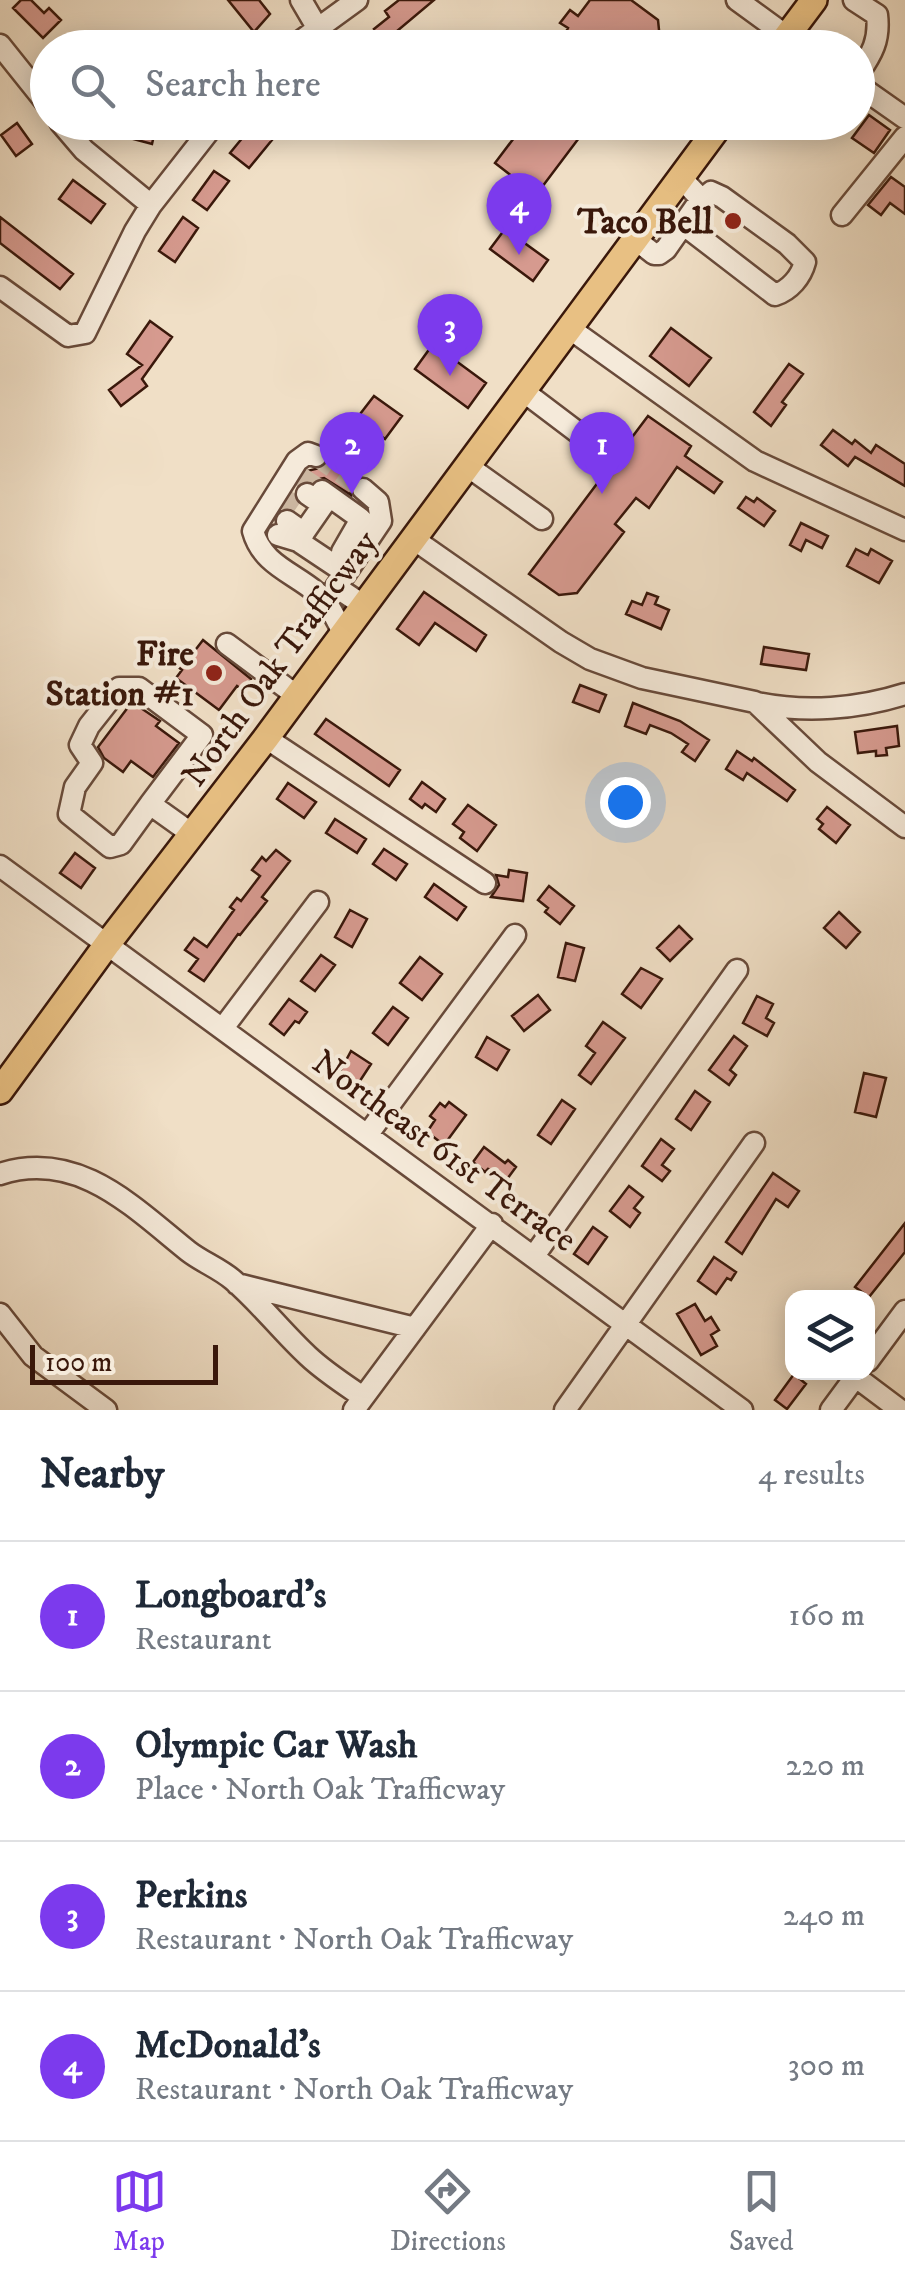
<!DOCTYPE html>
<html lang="en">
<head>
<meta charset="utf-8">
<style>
  :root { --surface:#fff; --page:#f2f2f3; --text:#1f2937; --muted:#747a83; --line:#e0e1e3; --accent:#7c3aed }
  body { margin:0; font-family:"IM FELL DW Pica",serif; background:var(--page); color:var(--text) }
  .controls { position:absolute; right:30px; bottom:30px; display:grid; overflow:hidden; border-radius:20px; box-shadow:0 5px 25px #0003 }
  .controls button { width:90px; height:90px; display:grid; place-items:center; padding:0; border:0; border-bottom:2px solid var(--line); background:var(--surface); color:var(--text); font:50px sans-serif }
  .scale { position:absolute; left:30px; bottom:25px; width:188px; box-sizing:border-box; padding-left:10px; border:5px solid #3a180b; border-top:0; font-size:28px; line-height:35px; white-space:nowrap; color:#3a180b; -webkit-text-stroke:8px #f5eada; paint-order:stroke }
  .you { position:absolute; left:625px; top:802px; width:35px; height:35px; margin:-25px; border:8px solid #fff; border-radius:50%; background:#1a73e8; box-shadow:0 0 0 15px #1a73e833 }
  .badge { display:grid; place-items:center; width:65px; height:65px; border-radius:50%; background:var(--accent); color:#fff; font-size:32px; font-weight:700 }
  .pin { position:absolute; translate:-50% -82px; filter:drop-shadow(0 2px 5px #0008) }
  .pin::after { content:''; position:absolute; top:52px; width:35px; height:30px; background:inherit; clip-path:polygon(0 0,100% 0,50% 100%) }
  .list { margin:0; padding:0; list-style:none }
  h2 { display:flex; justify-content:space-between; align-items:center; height:130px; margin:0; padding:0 40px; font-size:42px }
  h2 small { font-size:32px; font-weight:400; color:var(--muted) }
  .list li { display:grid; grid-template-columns:65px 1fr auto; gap:30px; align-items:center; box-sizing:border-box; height:150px; padding:0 40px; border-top:2px solid var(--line) }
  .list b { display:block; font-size:38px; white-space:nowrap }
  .list p { margin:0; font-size:32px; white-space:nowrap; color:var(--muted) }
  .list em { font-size:32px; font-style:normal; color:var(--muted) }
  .icon { flex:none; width:55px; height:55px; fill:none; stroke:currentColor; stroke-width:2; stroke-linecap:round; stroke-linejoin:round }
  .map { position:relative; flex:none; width:905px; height:1410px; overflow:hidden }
  .search { position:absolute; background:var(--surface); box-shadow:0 5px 25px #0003; left:30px; right:30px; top:30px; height:110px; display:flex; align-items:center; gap:25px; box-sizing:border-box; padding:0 35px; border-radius:55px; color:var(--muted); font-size:38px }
  .sheet { height:730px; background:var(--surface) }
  nav { display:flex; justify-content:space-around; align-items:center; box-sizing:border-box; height:140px; border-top:2px solid var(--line); background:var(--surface); font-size:28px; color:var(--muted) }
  nav a { display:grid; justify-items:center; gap:5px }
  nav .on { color:var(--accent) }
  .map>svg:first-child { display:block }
</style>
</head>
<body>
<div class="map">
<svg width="905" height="1410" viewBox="0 0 905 1410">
  <rect width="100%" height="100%" fill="#f0dfc6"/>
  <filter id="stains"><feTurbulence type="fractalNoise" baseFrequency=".002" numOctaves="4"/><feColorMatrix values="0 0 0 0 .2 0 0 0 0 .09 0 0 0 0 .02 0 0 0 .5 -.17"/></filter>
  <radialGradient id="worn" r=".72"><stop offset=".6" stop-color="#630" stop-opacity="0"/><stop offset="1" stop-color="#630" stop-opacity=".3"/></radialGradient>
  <path fill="#d69a8f" stroke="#3a180b" stroke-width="2.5" d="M21 0H31L44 13 49 8 61 20 43 38 13 8Z
    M228 0H259L270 14 254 32Z
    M399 0H434L384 42 374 29 389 17 385 11Z
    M590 0H631L658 20 659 30 645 48H587L566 32 568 28 560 23 570 10 578 16Z
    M869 115 890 130 874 153 852 138Z
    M113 122H157L152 144 111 133Z
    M526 122H591L536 195 495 163Z
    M17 123 32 144 16 156 1 135Z
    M253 125 272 140 249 168 230 153Z
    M214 171 229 181 207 210 193 200Z
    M891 177 905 187V214L890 203 881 215 868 205Z
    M73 180 105 204 91 223 59 199Z
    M0 217 73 274 60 289 0 243Z
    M183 217 198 228 175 262 159 251Z
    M505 229 548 260 533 281 490 249Z
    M150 321 172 337 142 379 147 386 121 406 109 390 142 365 127 354Z
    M671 328 711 358 689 386 650 356Z
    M433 344 486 383 468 408 415 369Z
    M789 364 803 374 782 402 786 405 771 426 754 412Z
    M374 396 402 416 385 439 357 418Z
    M648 416 691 446 685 456 722 482 714 493 677 467 649 508 636 498 615 524 624 532 577 593 559 595 529 574Z
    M833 430 852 444 855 440 871 453 876 445 905 464V486L855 457 848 466 821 445Z
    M329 459 356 478 350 485 351 495 324 478 300 483 307 471 324 467Z
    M746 497 754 502 757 498 775 511 764 526 738 508Z
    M801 523 828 536 822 548 806 540 801 551 790 545Z
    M856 549 868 555 871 549 892 561 879 583 847 566Z
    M424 592 486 635 476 651 435 623 419 645 397 629Z
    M647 593 658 597 655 604 669 610 661 629 626 614 632 601 642 605Z
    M203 640 251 679 243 690 237 686 219 710 176 678 182 670 177 666 189 650 193 653Z
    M764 647 809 654 806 670 761 664Z
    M580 685 606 695 599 712 573 702Z
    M132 702 160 721 156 726 179 743 153 777 131 761 123 772 104 758 98 747Z
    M633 703 680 721 709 740 695 761 682 752 688 744 671 733 650 725 646 734 625 726Z
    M326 719 400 770 389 786 315 734Z
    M897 726 899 746 886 748 887 755 876 756V751L858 753 855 732Z
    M737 751 752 761 754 758 795 790 787 801 747 773 743 780 726 769Z
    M422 782 445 799 436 812 425 804 422 808 410 799Z
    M288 783 316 802 304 818 277 799Z
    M468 805 496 825 477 851 460 838 464 832 453 824Z
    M827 807 850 825 836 843 819 829 823 824 817 819Z
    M335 819 366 839 357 853 326 833Z
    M384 849 407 864 396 880 373 864Z
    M276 850 290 861 262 897 267 901 240 935 238 934 204 981 189 971 198 959 185 950 194 938 207 947 234 910 230 907 237 898 241 901 260 876 252 870 262 857 266 861Z
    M75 853 95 868 81 888 60 873Z
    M509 870 527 873 523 901 491 897 499 885 496 875 508 877Z
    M434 884 466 907 457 920 425 897Z
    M549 886 574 906 560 924 545 912 548 908 538 900Z
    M350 910 367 919 352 947 335 937Z
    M839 912 860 932 846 948 824 928Z
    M679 926 692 939 670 961 657 948Z
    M566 943 584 948 575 981 558 977Z
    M321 955 335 965 315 991 301 981Z
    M420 957 442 974 422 1000 400 983Z
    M641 968 662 979 641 1008 622 994Z
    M538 995 550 1010 524 1031 512 1016Z
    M757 996 773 1004 766 1018 774 1023 767 1036 743 1023Z
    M289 999 307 1012 299 1023 295 1021 284 1035 270 1024Z
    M393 1007 408 1018 388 1045 373 1033Z
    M603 1022 625 1038 591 1084 579 1075 595 1053 586 1046Z
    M734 1036 747 1046 730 1070 736 1075 729 1085 709 1070Z
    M487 1037 509 1050 497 1070 476 1057Z
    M351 1051 371 1064 352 1093 335 1081Z
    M864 1073 886 1078 876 1117 855 1112Z
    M695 1091 710 1102 691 1130 676 1119Z
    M562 1100 575 1109 551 1144 538 1135Z
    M449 1102 466 1115 444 1145 427 1132 435 1120 430 1116 440 1103 445 1107Z
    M661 1139 674 1149 662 1165 670 1171 662 1181 642 1166Z
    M484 1147 505 1163 508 1160 516 1167 505 1182 488 1169 485 1172 473 1162Z
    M773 1173 799 1191 788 1207 776 1199 742 1254 726 1242Z
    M629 1186 643 1197 634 1208 640 1213 630 1227 610 1211Z
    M905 1223V1252L869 1297 855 1287Z
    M593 1227 607 1237 588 1264 574 1254Z
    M714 1257 736 1272 731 1280 727 1278 716 1294 698 1281Z
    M695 1304 705 1321 711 1317 719 1330 711 1335 717 1346 701 1355 677 1314Z
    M794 1374 806 1384 787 1409 775 1400Z"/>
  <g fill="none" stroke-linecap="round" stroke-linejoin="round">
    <path stroke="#ccb7a1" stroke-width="20" stroke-dasharray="20 10" stroke-linecap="butt" d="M316 456 363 489
      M301 477 322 491
      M285 499 297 507"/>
    <g stroke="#684a3a" stroke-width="25">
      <path id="minor" d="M301 0 318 29
        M737 0 803 48
        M854 0 877 15C880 40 872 54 858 74
        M0 45 48 105
        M291 48 357 0
        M858 85 905 118
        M60 122 84 150 151 205
        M842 215 905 137
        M684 225 775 295C790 290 801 277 805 262L787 244 722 197 711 192 701 202
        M635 239 654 254H659L666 249 701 199 681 178
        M0 287 68 336 85 333 135 231 151 205 216 122
        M569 328 755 461 905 530
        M523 391 597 447
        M316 456 308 453 297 461 253 531C262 564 292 572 316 592 329 602 335 618 343 632
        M466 465 542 519
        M322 491 361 519 342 552 343 561
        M307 494 323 505 298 541 346 573 336 587 363 605
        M287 521 304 533
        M278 535 298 541
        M412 538 561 642 590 659 642 678 755 702 818 762 905 827
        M346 573 381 521 378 502 363 489
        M227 644 297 696
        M757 703C805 713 858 709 905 694
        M266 738 485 883
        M150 804 202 735 139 688H119L89 726 80 745 92 763 75 787 69 814 110 847 121 844 150 804 192 834
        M0 866 742 1410
        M223 1028 318 902
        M368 1134 515 935
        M0 1174C78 1149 133 1207 188 1251 202 1262 219 1268 233 1280 260 1303 282 1332 308 1356 325 1372 344 1384 363 1397
        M534 1256 737 970
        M237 1284 415 1328
        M0 1314 33 1356 106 1410
        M868 1361 905 1311
        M856 1377 900 1410
        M354 1410 492 1224
        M565 1410 754 1143
        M831 1410 859 1372"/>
    </g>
    <g stroke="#3a180b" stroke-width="30">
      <path id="major" d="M778 48 814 0
        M0 1091 108 943 266 738 722 122"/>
    </g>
    <use href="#minor" stroke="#f5eada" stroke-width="20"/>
    <use href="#major" stroke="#e8c083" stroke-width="25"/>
  </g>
  <g fill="#8f2418" stroke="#f5eada" stroke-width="4">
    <circle cx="733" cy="221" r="10"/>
    <circle cx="214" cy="673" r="10"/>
  </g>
  <g text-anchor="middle" stroke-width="8" stroke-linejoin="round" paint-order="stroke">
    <g font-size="35" font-weight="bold" fill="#3a180b" stroke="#f5eada" text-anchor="end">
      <text x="713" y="233">Taco Bell</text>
      <text x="194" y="665">Fire<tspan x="194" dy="40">Station #1</tspan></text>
    </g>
    <g font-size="35" fill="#3a180b" stroke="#f5eada">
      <text transform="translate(279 658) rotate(-54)" y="12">North Oak Trafficway</text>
      <text transform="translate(445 1150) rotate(36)" y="12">Northeast 61st Terrace</text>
    </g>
  </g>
  <rect width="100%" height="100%" filter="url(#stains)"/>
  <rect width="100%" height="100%" fill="url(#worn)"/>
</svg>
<div class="controls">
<button><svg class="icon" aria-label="layers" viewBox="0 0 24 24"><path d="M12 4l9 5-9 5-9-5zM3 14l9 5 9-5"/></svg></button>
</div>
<div class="scale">100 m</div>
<div class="you"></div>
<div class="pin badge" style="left:602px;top:494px">1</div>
<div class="pin badge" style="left:352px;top:494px">2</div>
<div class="pin badge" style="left:450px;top:376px">3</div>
<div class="pin badge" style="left:519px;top:255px">4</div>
<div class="search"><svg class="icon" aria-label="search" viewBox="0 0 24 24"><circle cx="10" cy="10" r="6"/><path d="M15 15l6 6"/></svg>Search here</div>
</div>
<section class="sheet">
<h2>Nearby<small>4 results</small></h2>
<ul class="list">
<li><span class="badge">1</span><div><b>Longboard's</b><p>Restaurant</p></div><em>160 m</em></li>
<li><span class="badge">2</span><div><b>Olympic Car Wash</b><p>Place · North Oak Trafficway</p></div><em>220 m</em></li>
<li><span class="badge">3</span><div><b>Perkins</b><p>Restaurant · North Oak Trafficway</p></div><em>240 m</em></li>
<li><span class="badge">4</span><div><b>McDonald's</b><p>Restaurant · North Oak Trafficway</p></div><em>300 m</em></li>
</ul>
</section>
<nav>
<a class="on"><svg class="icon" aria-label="map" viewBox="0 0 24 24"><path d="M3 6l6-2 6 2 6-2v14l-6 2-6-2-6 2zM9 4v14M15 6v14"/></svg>Map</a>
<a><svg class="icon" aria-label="directions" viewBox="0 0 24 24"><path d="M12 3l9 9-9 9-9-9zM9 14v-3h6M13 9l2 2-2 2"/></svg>Directions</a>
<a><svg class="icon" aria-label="saved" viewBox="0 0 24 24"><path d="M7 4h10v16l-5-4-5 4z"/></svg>Saved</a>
</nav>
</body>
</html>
